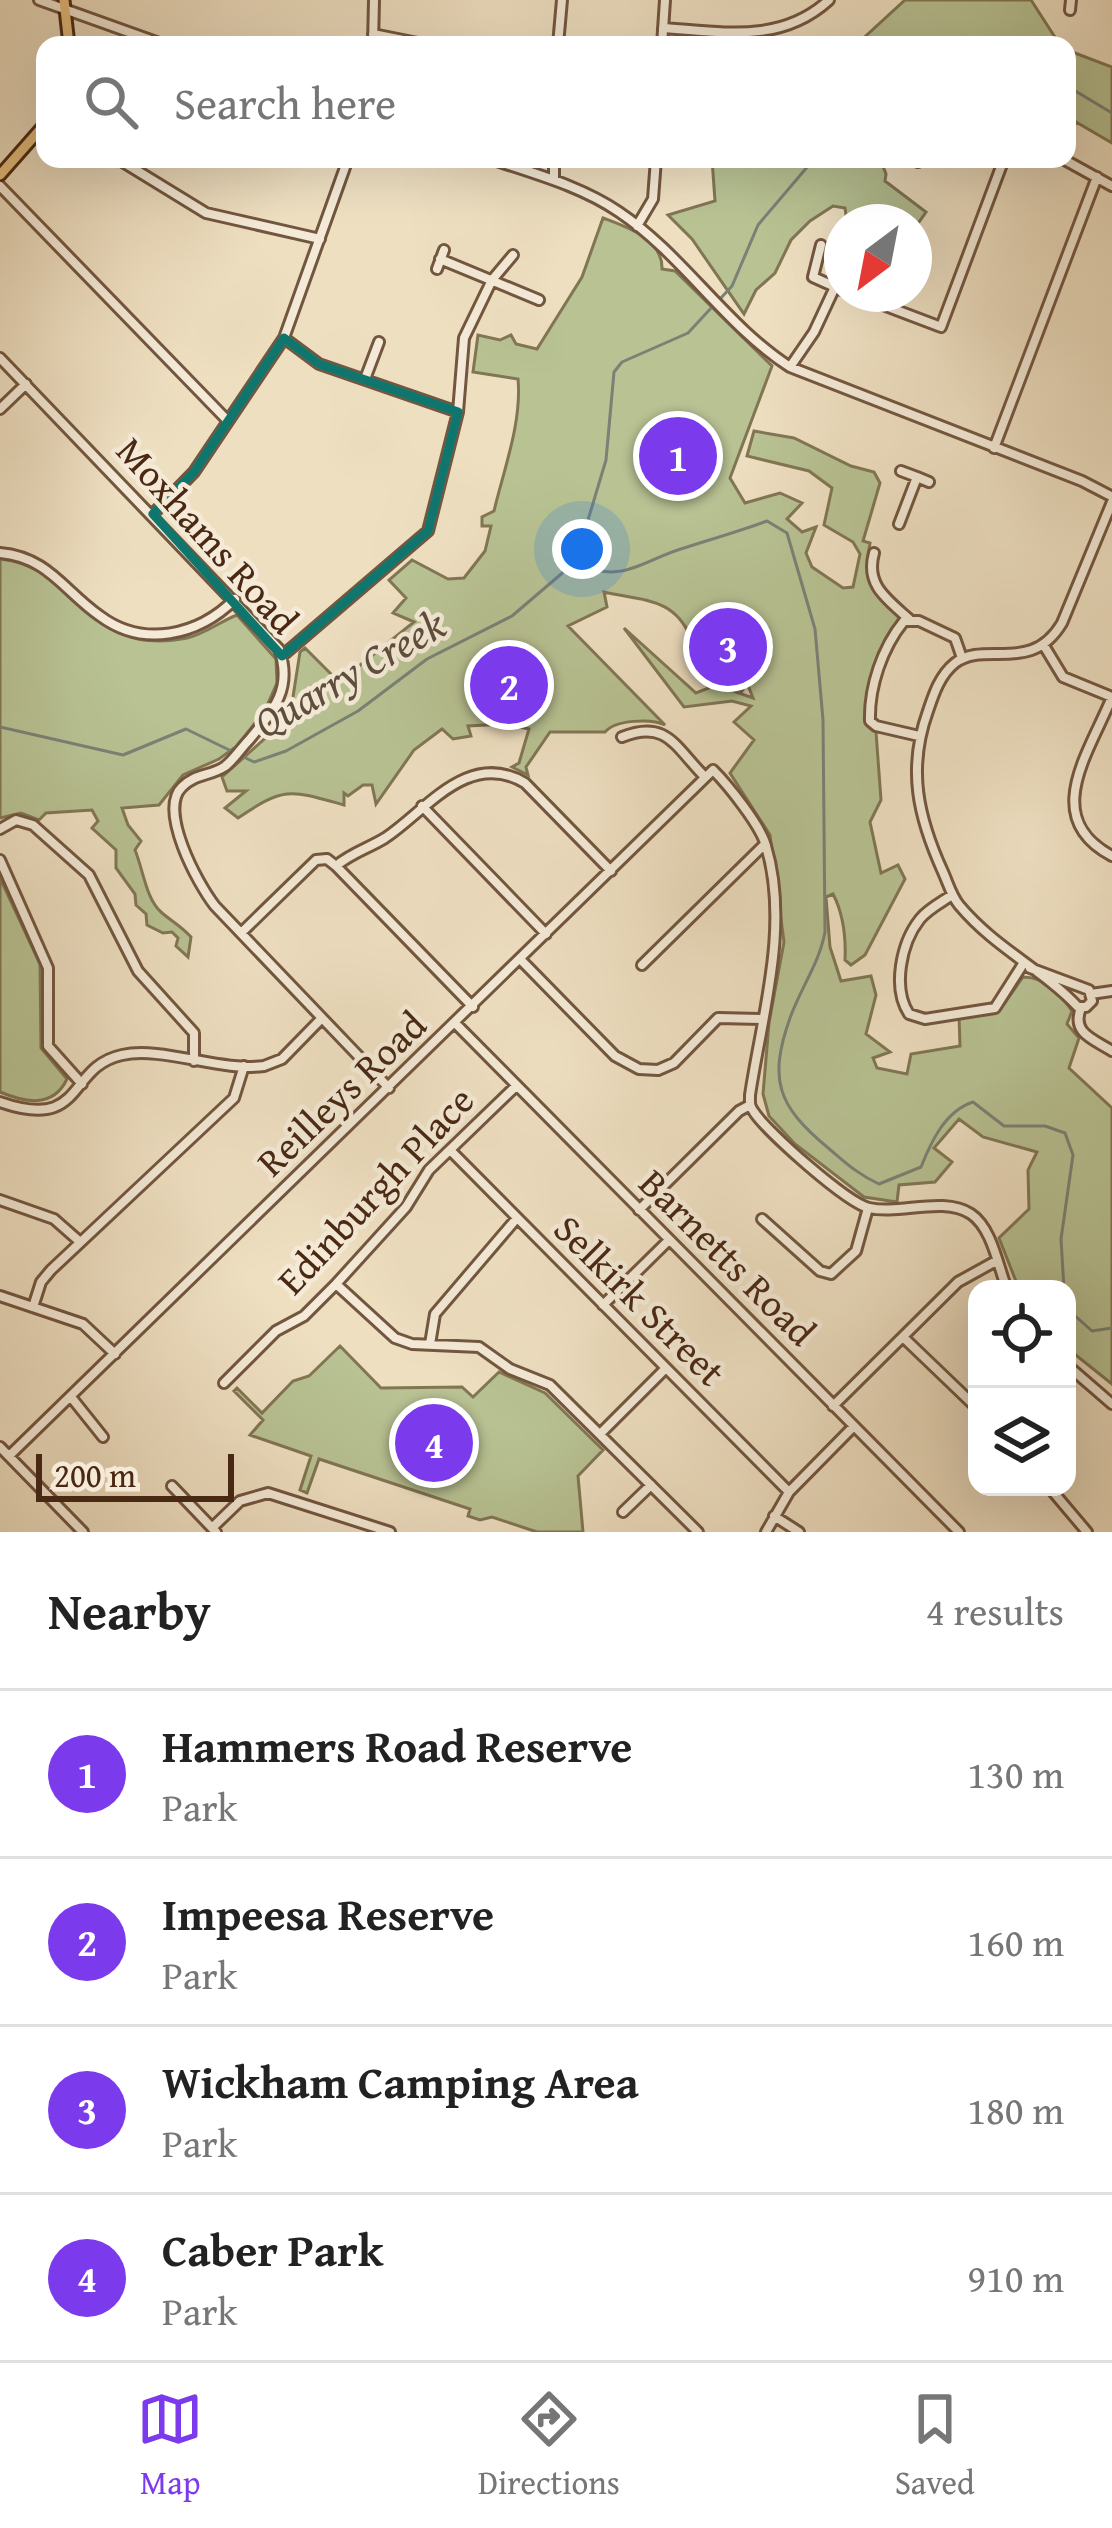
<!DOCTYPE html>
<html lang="en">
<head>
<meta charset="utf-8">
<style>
  :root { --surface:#fff; --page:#f2f2f2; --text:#222; --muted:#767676; --line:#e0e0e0; --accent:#7c3aed }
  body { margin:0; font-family:"Gentium Book Plus",serif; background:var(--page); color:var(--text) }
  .controls { position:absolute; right:36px; bottom:36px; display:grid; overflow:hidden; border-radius:24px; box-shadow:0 12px 48px #0002 }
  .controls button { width:108px; height:108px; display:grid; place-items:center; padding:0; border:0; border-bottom:3px solid var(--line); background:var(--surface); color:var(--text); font:60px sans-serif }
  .compass { position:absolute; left:824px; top:204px; width:108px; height:108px; border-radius:50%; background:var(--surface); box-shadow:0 12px 48px #0002; rotate:212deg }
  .scale { position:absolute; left:36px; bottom:30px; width:198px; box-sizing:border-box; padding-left:12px; border:6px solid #4a2914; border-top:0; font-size:33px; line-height:42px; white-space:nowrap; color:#4a2914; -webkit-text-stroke:9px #f4ead7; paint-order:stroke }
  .you { position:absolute; left:582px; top:549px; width:42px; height:42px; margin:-30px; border:9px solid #fff; border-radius:50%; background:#1a73e8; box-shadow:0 0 0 18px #1a73e833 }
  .badge { display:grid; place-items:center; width:78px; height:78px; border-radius:50%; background:var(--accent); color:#fff; font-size:39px; font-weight:700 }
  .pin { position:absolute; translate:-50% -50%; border:6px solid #fff; box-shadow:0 3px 12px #0006 }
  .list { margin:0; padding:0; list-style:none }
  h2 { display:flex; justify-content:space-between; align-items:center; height:156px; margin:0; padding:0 48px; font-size:51px }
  h2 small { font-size:39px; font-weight:400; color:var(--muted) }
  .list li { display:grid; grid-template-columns:78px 1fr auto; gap:36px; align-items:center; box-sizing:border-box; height:168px; padding:0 48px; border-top:3px solid var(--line) }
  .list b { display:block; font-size:45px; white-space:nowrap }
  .list p { margin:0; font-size:39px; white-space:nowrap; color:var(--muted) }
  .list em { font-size:39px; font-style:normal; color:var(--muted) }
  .icon { flex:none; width:66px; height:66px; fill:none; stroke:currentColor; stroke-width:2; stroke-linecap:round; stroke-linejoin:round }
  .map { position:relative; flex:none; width:1112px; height:1532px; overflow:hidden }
  .search { position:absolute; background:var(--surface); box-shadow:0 12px 48px #0002; left:36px; right:36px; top:36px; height:132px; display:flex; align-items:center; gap:30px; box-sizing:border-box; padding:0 42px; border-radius:24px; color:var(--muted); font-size:45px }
  .sheet { height:828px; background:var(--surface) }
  nav { display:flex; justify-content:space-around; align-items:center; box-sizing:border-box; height:168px; border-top:3px solid var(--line); background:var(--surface); font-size:33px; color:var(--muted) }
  nav a { display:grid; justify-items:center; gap:6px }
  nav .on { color:var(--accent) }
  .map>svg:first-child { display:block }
</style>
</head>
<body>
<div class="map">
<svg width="1112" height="1532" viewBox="0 0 1112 1532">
  <rect width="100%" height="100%" fill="#eedfc1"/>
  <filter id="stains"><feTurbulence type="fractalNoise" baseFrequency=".00167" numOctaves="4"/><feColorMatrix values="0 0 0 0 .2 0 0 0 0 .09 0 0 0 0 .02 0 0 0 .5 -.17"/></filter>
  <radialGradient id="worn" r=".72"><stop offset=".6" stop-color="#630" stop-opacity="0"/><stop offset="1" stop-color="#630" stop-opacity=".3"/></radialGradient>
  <path fill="#b8c293" stroke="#817654" stroke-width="3" d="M905 0H1031L1060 45H856Z
    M1067 50 1112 67V143L1076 122 1067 138Z
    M712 159H880L886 174 885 181 926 212 914 229V222H847L845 208 833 206 810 221 791 240 775 273 756 290 744 314 692 239 668 215 715 201Z
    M603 218C627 227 663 239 662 269L675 271 772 366 730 478 745 503 780 493 802 503 787 519 802 532 816 527 806 553 812 567 843 588 853 587 860 554 853 542 824 525 832 488 809 471 747 456 754 431 794 438 851 466 874 472 880 483 863 541 870 543C862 581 874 591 900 616 882 651 870 682 865 721L876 732 881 800 870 822 881 873 898 865 905 879 865 955 851 965 845 960C846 937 844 915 833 894L826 897 830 947 841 981 871 976 876 995 866 1034 890 1052 873 1058 877 1068 907 1074 911 1054 960 1046 959 1016 999 1011 1023 977C1045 977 1060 993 1072 1011L1067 1024 1079 1038 1069 1068 1112 1108V1384L1067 1348V1289H1019L999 1238 1029 1209 1028 1170 1037 1152 983 1137 959 1119 934 1148 952 1162 935 1182 899 1185 897 1202 864 1197 795 1144 769 1116 763 1094 769 1023 784 942 770 835 730 773 754 740 734 722 751 706 732 701 684 707 624 628 696 693 716 685 753 698 747 683 742 691 705 674 688 642 691 638C674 597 643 601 604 592L607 607 568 626 665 725C651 718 615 720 605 732H550L526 767 528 775 512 767 519 763 529 729 505 724 468 726 471 736 453 739 442 729 414 750 376 804 372 785H363L348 796 344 793V805C291 790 285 786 238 818L225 808 246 791H227L222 777 290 716 300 652 305 648 339 682 414 622 393 613 406 598 389 580 412 560 448 579 464 578 485 551 491 526H482V517L494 511C504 469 522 422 518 379L473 372 478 335 500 340 511 335 516 344 537 349 582 277Z
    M0 559C81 567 85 659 187 638 205 634 221 621 237 615L276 659 277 683 265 710 237 746 219 759 183 775 159 805 122 808 128 825 141 841 135 850C143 869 146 899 161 912 171 921 181 926 191 937L188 957 176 946 178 938 172 932 163 933 147 925 146 914 136 905 135 894 116 868V850L92 828 98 821 92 810 46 813 39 820 21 813 0 818Z
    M0 878 40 964 41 1048 67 1079C53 1108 26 1103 0 1092Z
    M340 1346 381 1388 462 1387 473 1397 499 1372 545 1393 603 1450 578 1476 583 1532H537L492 1517 480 1520 468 1516 470 1509 319 1459 307 1493 300 1490 311 1456 250 1435 263 1420 234 1391 237 1388 262 1413 293 1381 309 1376Z"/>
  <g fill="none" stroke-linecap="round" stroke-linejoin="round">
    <path stroke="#7a8176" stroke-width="3" d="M937 45H987
      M1067 86 1112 113
      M720 299 732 286 758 225 814 159
      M576 560 606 460 614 372 622 362 688 333 713 306
      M575 561C620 587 642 560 684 548 712 539 740 531 767 521L787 533 815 629 823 720 825 932C819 964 801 987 790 1018 768 1080 778 1106 827 1147 845 1162 857 1174 879 1184L921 1167C931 1142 945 1111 973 1102L1004 1126H1045L1065 1133 1073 1155 1061 1239 1064 1289
      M0 727 123 755 186 729 254 762 286 751 358 711 427 659 512 616 574 563
      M1067 1301 1073 1314 1092 1331 1112 1328"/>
    <g stroke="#73563f" stroke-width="14">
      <path id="minor" d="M39 0 165 45
        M1070 10 1071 0
        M663 28C723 32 781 44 829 0
        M373 34 428 45
        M373 45 374 0
        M558 45 562 0
        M662 45 665 0
        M118 159 206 213 320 239
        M491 159C535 174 581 186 619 212 683 255 725 325 790 367L1082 481 1109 495
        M1063 159 1112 186
        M918 162 919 159
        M554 180V159
        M0 186 226 419
        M637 226 653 199 656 159
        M821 245 813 277 842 290
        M440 259 539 300
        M437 269 444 250
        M854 294 941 327 1004 159
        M284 338 319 364 458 412
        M0 358 279 649C293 688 274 710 249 740 241 748 233 761 224 767 210 776 194 774 182 787 158 810 197 883 215 906L389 1088
        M790 367 814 332 835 287
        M365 379 379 342
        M0 409 26 384
        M994 448 1097 177
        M917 477 929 482
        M153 514 194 472 284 338 348 159
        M899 524 917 477 901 471
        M0 553C48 557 64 591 100 616 143 648 198 636 235 599
        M874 553C865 585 887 599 909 619
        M1043 644 1063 677 1112 697
        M282 656 428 531 458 412 464 338 492 280 513 255
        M1112 697C1089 753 1040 818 1112 856
        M919 736 876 726 870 721C869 687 882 648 904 621H919L955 638 962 658
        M622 737C667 719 675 747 705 777
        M422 806 546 934
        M0 829 16 820 33 825 89 875 138 971 194 1033V1061
        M0 860 48 968V1046L82 1084
        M336 866 473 1007
        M952 895C942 902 928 909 920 919 901 943 892 988 909 1014L925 1019 995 1008 1023 964
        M241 933 316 860 327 859 336 866C351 853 369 848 385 838 426 811 468 749 525 783L611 871
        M521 960 615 1056 639 1069 658 1070 674 1063 718 1018 761 1019
        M642 965 765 844
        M1030 968 1089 990 1092 1001 1086 1007H1078C1041 968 996 949 959 905 951 895 948 883 943 872 918 817 907 769 928 711 934 693 940 675 955 663 985 640 1031 675 1062 623L1112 502
        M1091 994 1112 991
        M1081 1008C1071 1033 1093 1039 1112 1051
        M456 1024 959 1532
        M0 1102C86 1132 66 1067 122 1055 162 1046 221 1072 264 1066L282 1059 322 1018
        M450 1150 789 1492
        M0 1200 54 1219 79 1241
        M639 1210 739 1111 750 1105
        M762 1219 820 1271 831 1274 856 1251 868 1208
        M336 1284 395 1338 412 1344 479 1347 510 1369 550 1385 698 1532
        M0 1296 83 1324 115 1354
        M603 1305 669 1240
        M33 1307 41 1282 51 1270 234 1098 244 1066
        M903 1337 977 1408
        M430 1344 435 1314 517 1218
        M1067 1365 1112 1404
        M224 1383 276 1331 304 1316 336 1284 406 1207 429 1170 516 1086
        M71 1397 103 1437
        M833 1406 958 1282 996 1261
        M600 1434 666 1368
        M0 1447 83 1532
        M9 1456 713 770C728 785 761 826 766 846 790 926 762 1015 750 1095 750 1104 749 1105 754 1112 767 1132 847 1203 869 1208 900 1215 943 1196 971 1214 992 1228 998 1266 1007 1289
        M172 1486 216 1532
        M1049 1487 1087 1532
        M623 1512 651 1485
        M774 1516 799 1532
        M213 1527 240 1501 268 1493 390 1532
        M766 1532 789 1492 854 1426"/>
    </g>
    <g stroke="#4a2914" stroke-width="15">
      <path id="major" d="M64 0 69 45
        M0 175 45 124"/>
    </g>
    <use href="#minor" stroke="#f4ead7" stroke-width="8"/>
    <use href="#major" stroke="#e7c080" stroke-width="9"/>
  </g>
  <path fill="none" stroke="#0f766e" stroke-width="9" stroke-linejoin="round" d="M284 338 319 364 458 412 428 531 282 656 153 514 194 472Z"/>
  <g text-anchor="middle" stroke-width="9" stroke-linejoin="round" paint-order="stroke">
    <g font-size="39" fill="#4a2914" stroke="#f4ead7">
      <text transform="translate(208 535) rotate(48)" y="14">Moxhams Road</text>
      <text transform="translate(341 1093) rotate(-44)" y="14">Reilleys Road</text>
      <text transform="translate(375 1190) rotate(-47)" y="14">Edinburgh Place</text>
      <text transform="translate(728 1257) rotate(45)" y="14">Barnetts Road</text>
      <text transform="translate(640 1300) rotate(45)" y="14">Selkirk Street</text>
    </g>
    <g font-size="42" font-style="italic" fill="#5e4e3d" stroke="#f4ead7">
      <text transform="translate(349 673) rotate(-30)" y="15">Quarry Creek</text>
    </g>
  </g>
  <rect width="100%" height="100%" filter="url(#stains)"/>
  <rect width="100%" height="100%" fill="url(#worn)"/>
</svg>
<div class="controls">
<button><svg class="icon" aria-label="locate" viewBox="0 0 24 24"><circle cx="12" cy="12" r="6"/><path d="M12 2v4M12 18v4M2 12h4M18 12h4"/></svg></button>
<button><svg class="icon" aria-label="layers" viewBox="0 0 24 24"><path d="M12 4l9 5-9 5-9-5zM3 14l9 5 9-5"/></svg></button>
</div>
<svg class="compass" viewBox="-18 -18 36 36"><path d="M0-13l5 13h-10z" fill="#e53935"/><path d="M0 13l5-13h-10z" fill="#767676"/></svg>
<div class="scale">200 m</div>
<div class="you"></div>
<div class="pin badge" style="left:678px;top:456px">1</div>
<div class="pin badge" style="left:509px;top:685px">2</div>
<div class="pin badge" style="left:728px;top:647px">3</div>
<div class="pin badge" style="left:434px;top:1443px">4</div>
<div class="search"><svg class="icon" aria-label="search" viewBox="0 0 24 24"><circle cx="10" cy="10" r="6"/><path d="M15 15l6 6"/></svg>Search here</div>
</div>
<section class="sheet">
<h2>Nearby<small>4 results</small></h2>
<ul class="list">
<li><span class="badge">1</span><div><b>Hammers Road Reserve</b><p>Park</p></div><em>130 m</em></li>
<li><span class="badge">2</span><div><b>Impeesa Reserve</b><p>Park</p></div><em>160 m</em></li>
<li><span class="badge">3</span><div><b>Wickham Camping Area</b><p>Park</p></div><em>180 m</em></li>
<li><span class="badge">4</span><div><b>Caber Park</b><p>Park</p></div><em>910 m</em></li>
</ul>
</section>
<nav>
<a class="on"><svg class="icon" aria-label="map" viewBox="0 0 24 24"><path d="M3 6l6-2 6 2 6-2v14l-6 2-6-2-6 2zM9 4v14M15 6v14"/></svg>Map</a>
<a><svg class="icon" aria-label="directions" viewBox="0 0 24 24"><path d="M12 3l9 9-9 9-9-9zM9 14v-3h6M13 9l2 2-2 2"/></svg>Directions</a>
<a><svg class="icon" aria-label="saved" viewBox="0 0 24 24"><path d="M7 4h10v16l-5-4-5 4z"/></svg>Saved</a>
</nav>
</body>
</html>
